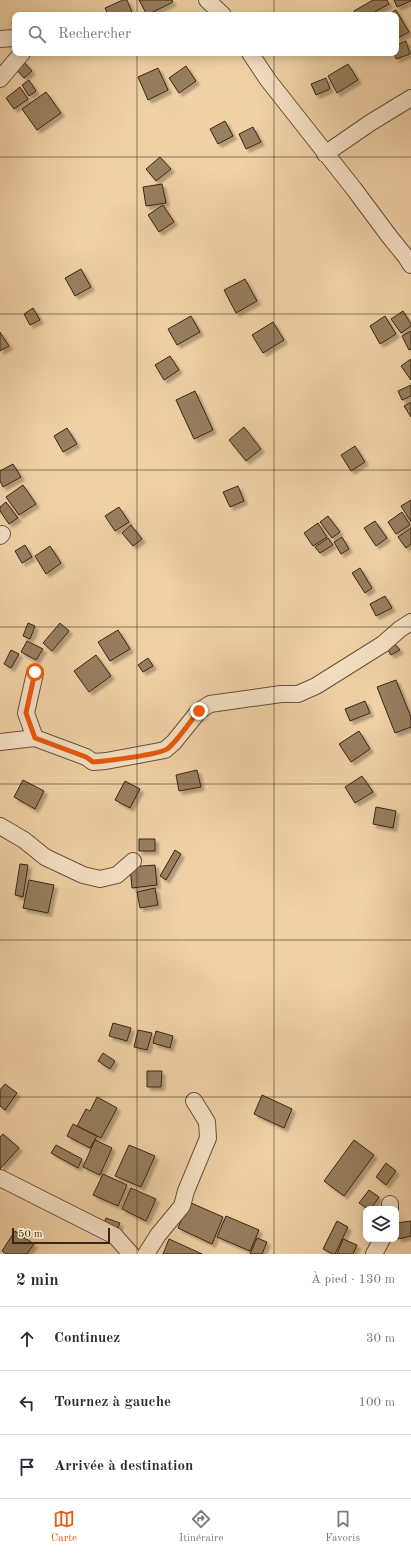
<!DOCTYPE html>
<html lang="fr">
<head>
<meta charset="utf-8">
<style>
  :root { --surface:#fff; --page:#f7f7f7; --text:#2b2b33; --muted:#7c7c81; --line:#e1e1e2; --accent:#ea580c }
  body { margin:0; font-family:"Old Standard TT",serif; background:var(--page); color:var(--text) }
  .controls { position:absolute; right:12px; bottom:12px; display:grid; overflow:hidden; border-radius:8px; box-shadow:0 2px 10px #0003 }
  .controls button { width:36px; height:36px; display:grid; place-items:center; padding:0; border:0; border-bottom:1px solid var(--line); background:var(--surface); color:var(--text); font:20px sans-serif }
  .scale { position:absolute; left:12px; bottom:10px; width:98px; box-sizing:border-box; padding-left:4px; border:2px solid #372614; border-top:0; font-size:11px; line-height:14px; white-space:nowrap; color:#372614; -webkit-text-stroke:3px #f6e2c6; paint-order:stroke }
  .stop { position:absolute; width:12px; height:12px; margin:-9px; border:3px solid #ea580c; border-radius:50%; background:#fff }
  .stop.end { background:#ea580c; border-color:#fff; box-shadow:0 1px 4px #0008 }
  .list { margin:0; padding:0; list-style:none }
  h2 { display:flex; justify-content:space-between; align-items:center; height:52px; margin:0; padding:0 16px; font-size:17px }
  h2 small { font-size:13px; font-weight:400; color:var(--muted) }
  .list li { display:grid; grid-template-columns:26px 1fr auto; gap:12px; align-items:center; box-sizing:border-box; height:64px; padding:0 16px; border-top:1px solid var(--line) }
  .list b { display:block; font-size:15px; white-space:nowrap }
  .list em { font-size:13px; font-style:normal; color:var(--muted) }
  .icon { flex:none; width:22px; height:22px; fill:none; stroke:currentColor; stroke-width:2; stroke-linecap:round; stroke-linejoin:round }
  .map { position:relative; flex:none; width:411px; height:1254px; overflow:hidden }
  .search { position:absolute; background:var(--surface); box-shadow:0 2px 10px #0003; left:12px; right:12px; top:12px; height:44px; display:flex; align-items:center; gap:10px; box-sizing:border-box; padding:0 14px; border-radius:8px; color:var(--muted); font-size:15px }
  .sheet { height:244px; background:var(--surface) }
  nav { display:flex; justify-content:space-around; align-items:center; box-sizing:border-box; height:56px; border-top:1px solid var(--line); background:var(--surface); font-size:11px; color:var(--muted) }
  nav a { display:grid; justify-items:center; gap:2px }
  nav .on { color:var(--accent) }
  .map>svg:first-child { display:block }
</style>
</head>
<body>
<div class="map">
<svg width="411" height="1254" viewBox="0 0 411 1254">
  <defs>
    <filter id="shadow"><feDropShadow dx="3.5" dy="3.5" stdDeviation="1" flood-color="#0004"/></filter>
  </defs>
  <rect width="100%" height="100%" fill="#f1d2a7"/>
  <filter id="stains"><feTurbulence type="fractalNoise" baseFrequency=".005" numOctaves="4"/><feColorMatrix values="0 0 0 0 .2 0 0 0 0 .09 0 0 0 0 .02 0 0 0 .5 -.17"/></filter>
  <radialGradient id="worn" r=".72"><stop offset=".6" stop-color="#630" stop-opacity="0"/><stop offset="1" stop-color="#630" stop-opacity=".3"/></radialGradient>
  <path fill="#987f60" stroke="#372614" filter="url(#shadow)" d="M123 0H127L133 15H108L105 8Z
    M139 0H172L173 2 147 15Z
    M373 0H387L389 4 369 15H356L354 11Z
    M394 0H411V1L397 7Z
    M396 10 409 32 396 39V15H387Z
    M406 41 410 54 396 59 394 53H396V45Z
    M22 60 32 71 24 78 14 67Z
    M348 64 358 80 337 93 328 76Z
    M186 66 196 81 179 93 169 78Z
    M158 68 168 90 148 100 138 77Z
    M326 78 330 89 316 95 311 84Z
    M29 80 36 91 29 96 22 85Z
    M20 87 28 99 14 109 6 98Z
    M46 92 61 113 37 130 22 109Z
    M225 121 233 136 218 144 210 129Z
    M253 127 261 142 246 149 239 134Z
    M160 157 171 169 156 181 146 169Z
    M162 184 166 203 146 206 143 187Z
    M163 205 174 222 159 232 148 215Z
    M81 269 91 287 75 296 65 278Z
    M245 279 257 301 236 313 224 290Z
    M33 308 40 320 30 325 24 314Z
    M403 311 411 324V326L401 333 391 319Z
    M191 316 200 332 177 345 168 329Z
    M385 316 396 334 380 344 370 326Z
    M273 322 284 340 263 353 252 335Z
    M411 331V349L409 350 402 336Z
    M0 332 9 346 0 351Z
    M170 356 179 370 164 380 155 365Z
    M411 359V380L401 366Z
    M411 385V396L402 400 398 391Z
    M195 391 213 430 194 439 176 400Z
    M411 402V417L404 406Z
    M244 427 261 449 246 461 229 440Z
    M67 428 77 444 63 452 54 436Z
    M355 446 365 462 351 471 341 455Z
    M13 464 21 477 3 487 0 481V471Z
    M23 485 36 504 19 515 6 497Z
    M238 486 244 501 230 507 223 492Z
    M411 500V522L401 506Z
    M6 502 18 518 9 524 0 511V507Z
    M119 507 129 522 115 531 105 516Z
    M402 512 410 525 396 534 388 522Z
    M328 516 340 532 332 538 320 522Z
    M375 521 387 538 376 546 364 528Z
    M318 523 327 537 313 546 304 533Z
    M131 525 142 539 133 546 122 533Z
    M411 528V544L406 548 398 537Z
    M342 537 349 549 341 554 334 542Z
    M328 538 333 545 320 553 315 547Z
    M25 545 32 557 22 563 15 551Z
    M50 546 61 563 46 574 35 556Z
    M360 568 372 588 365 593 352 573Z
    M385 596 392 608 376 616 370 604Z
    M28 623 35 626 30 639 23 636Z
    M60 623 69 631 52 651 43 643Z
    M118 630 130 649 110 661 98 642Z
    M27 641 43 649 36 660 21 652Z
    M393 642 400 650 391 655 386 647Z
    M11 650 19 654 11 668 4 664Z
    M96 655 111 676 89 692 74 671Z
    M148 658 153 666 143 672 138 665Z
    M396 680 411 717V727L395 733 377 687Z
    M365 701 370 713 350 721 345 709Z
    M359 731 370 749 351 762 339 744Z
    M197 770 201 787 179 791 176 775Z
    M362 776 373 792 355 803 345 787Z
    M23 780 44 791 35 809 14 797Z
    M125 781 140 789 130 808 115 800Z
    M376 807 396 811 393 828 373 824Z
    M139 839H155V851H139Z
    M175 850 181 854 166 880 160 876Z
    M20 864 28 865 23 897 15 895Z
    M155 865 157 885 132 888 130 867Z
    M29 880 54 885 48 913 23 908Z
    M155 888 158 905 140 908 137 892Z
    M113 1023 131 1028 127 1041 109 1036Z
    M138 1030 152 1033 147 1050 134 1047Z
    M156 1031 173 1036 170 1048 153 1043Z
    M103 1053 115 1061 110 1069 98 1061Z
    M147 1071H162L161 1087H147Z
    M5 1084 17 1093 5 1110 0 1106V1090Z
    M262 1095 292 1109 284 1128 254 1114Z
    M97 1097 117 1108 101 1138 77 1126 86 1109 90 1111Z
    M73 1124 97 1136 90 1148 67 1136Z
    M3 1134 19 1148 0 1169V1137Z
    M95 1140 112 1148 100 1175 83 1167Z
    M354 1140 374 1155 344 1196 324 1181Z
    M56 1145 82 1159 78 1168 51 1153Z
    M129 1145 155 1156 141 1187 115 1176Z
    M386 1163 396 1171 386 1185 376 1177Z
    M103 1174 127 1185 118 1206 93 1195Z
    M131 1188 156 1199 146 1221 122 1209Z
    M369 1190 379 1197 371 1209H368L359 1203Z
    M189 1202 223 1217 212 1244 178 1228Z
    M226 1216 259 1230 250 1251 217 1237Z
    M106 1218 120 1223 117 1230 103 1225Z
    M337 1221 348 1227 335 1254H333L323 1249Z
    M411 1221V1236L398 1239 396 1223Z
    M15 1231 34 1244 27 1254H6L2 1251Z
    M257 1238 267 1242 262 1254H250Z
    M169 1239 202 1254H163Z
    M343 1239 357 1245 353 1254H337Z"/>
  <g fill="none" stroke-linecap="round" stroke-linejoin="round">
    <g stroke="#665139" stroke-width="18">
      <path id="minor" d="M207 0 223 15
        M0 39 15 38
        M250 53 268 80 354 189 389 236 406 257 411 265
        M0 79 22 53
        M325 154 370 123 411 98
        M0 536 2 534
        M35 673 26 713 35 738
        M0 742 35 738 86 757 93 762 106 761 165 750 174 742 199 711 210 704 281 694H298L316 686 383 644 400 629 411 622
        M0 826 24 840 45 857 83 875 100 879 117 875 133 861
        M0 1178 115 1236 131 1254
        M390 1209V1204
        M146 1254 158 1235 182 1206 186 1191 208 1138 207 1122 194 1101
        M374 1254 382 1239"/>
    </g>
    <use href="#minor" stroke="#f6e2c6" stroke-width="16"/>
  </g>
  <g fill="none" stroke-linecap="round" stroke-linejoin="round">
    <path stroke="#ea580c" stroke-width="5" d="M35 672 26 713 35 738 86 757 93 762C105 761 158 755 167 749 177 742 190 721 199 711"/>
  </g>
  <path fill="none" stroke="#372614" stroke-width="1" stroke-opacity="0.55" d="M137 0V15M274 0V15M137 53V1254M274 53V1254M0 157H411M0 314H411M0 470H411M0 627H411M0 784H411M0 940H411M0 1097H411"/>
  <rect width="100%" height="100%" filter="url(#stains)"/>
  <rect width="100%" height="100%" fill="url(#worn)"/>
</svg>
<div class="controls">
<button><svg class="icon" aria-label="layers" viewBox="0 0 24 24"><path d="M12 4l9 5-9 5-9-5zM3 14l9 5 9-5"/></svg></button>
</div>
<div class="scale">50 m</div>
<div class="stop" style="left:35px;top:672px"></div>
<div class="stop end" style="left:199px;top:711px"></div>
<div class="search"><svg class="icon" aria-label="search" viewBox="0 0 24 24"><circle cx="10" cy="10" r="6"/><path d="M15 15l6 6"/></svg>Rechercher</div>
</div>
<section class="sheet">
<h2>2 min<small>À pied · 130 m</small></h2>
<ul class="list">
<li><svg class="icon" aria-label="ahead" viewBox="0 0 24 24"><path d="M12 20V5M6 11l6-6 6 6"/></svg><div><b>Continuez</b></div><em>30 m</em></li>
<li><svg class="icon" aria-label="left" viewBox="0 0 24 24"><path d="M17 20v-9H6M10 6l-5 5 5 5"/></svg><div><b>Tournez à gauche</b></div><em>100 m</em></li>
<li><svg class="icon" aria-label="arrive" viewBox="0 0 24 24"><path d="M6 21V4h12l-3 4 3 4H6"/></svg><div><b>Arrivée à destination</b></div></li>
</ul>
</section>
<nav>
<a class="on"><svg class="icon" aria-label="map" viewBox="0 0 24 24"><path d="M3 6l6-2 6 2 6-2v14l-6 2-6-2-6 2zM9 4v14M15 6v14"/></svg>Carte</a>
<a><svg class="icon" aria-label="directions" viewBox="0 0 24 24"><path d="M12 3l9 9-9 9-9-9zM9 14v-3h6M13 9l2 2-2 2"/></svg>Itinéraire</a>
<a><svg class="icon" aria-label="saved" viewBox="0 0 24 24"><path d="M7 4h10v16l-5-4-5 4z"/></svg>Favoris</a>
</nav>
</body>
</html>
